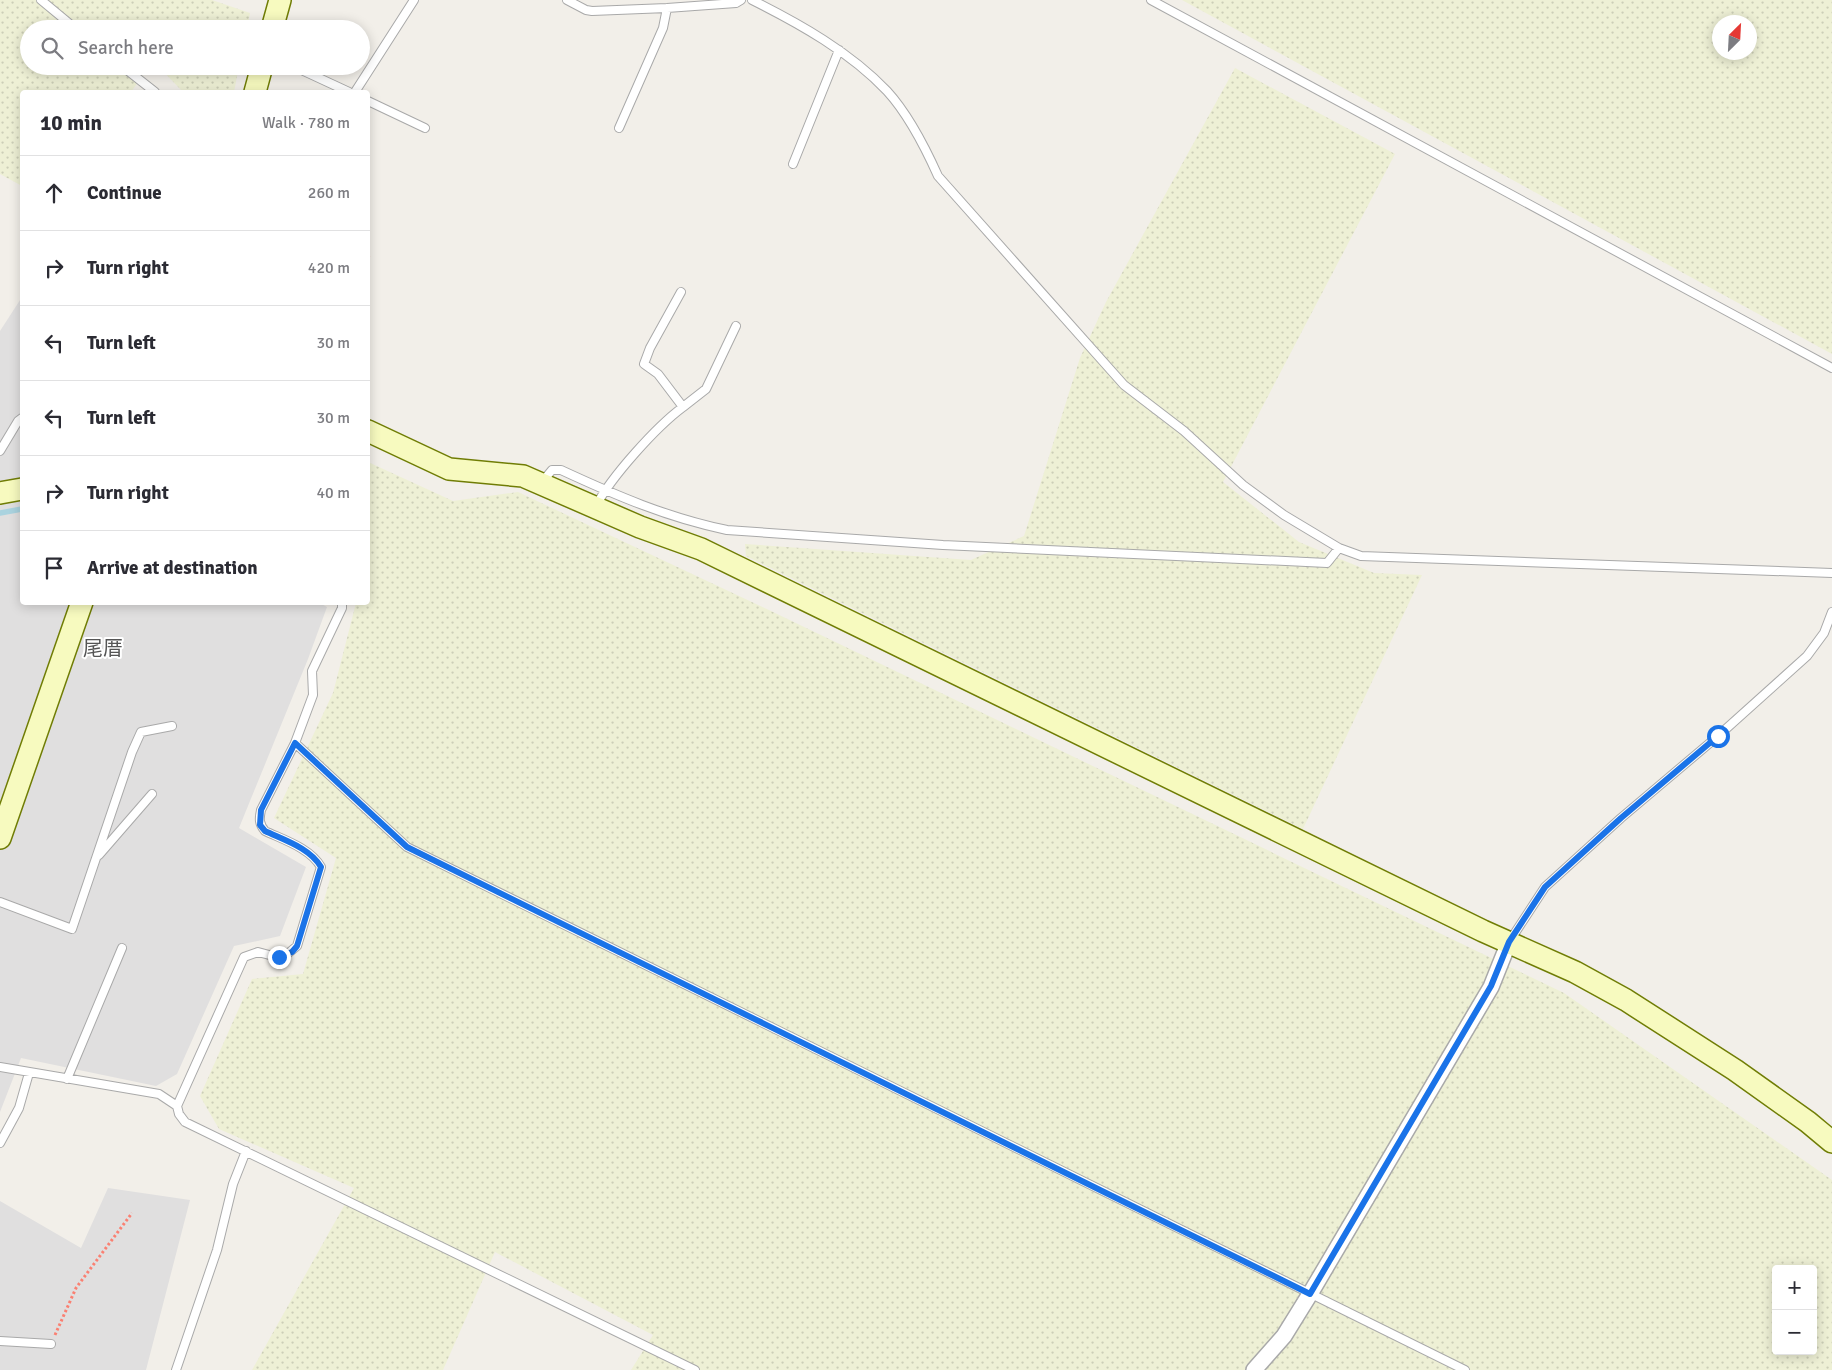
<!DOCTYPE html>
<html lang="en">
<head>
<meta charset="utf-8">
<style>
  :root { --surface:#fff; --page:#f7f7f7; --text:#2b2b33; --muted:#7c7c81; --line:#e1e1e2 }
  body { margin:0; font-family:Signika,"Noto Sans TC",sans-serif; background:var(--page); color:var(--text) }
  .controls { position:absolute; right:15px; bottom:15px; display:grid; overflow:hidden; border-radius:5px; box-shadow:0 2px 12px #0003 }
  .controls button { width:45px; height:45px; display:grid; place-items:center; padding:0; border:0; border-bottom:1px solid var(--line); background:var(--surface); color:var(--text); font:25px sans-serif }
  .compass { position:absolute; left:1712px; top:15px; width:45px; height:45px; border-radius:50%; background:var(--surface); box-shadow:0 2px 12px #0003; rotate:24deg }
  .stop { position:absolute; width:15px; height:15px; margin:-11px; border:4px solid #1a73e8; border-radius:50%; background:#fff }
  .stop.end { background:#1a73e8; border-color:#fff; box-shadow:0 1px 5px #0008 }
  .list { margin:0; padding:0; list-style:none }
  h2 { display:flex; justify-content:space-between; align-items:center; height:65px; margin:0; padding:0 20px; font-size:21px }
  h2 small { font-size:16px; font-weight:400; color:var(--muted) }
  .list li { display:grid; grid-template-columns:32px 1fr auto; gap:15px; align-items:center; box-sizing:border-box; height:75px; padding:0 20px; border-top:1px solid var(--line) }
  .list b { display:block; font-size:19px; white-space:nowrap }
  .list em { font-size:16px; font-style:normal; color:var(--muted) }
  .icon { flex:none; width:28px; height:28px; fill:none; stroke:currentColor; stroke-width:2; stroke-linecap:round; stroke-linejoin:round }
  .map { position:relative; flex:none; width:1832px; height:1370px; overflow:hidden }
  .search { position:absolute; background:var(--surface); box-shadow:0 2px 12px #0003; left:20px; top:20px; width:350px; height:55px; display:flex; align-items:center; gap:12px; box-sizing:border-box; padding:0 18px; border-radius:28px; color:var(--muted); font-size:19px }
  .panel { position:absolute; background:var(--surface); box-shadow:0 2px 12px #0003; left:20px; top:90px; width:350px; height:515px; border-radius:5px }
  .map>svg:first-child { display:block }
</style>
</head>
<body>
<div class="map">
<svg width="1832" height="1370" viewBox="0 0 1832 1370">
  <defs>
    <pattern id="farmland-dots" width="8" height="8" patternUnits="userSpaceOnUse" patternTransform="scale(1.25)"><rect width="8" height="8" fill="#eef0d5"/><path d="M2 2h.1M6 6h.1" fill="none" stroke="#ccceb7" stroke-width="1.8" stroke-linecap="round"/></pattern>
  </defs>
  <rect width="100%" height="100%" fill="#f2efe9"/>
  <path fill="#e0dfdf" d="M22 297V602H318L327 607 308 659 239 828 306 867 280 936 234 946 177 1074 156 1086 21 1058 0 1112V331Z
    M108 1188 190 1200 146 1370H0V1201L81 1248Z"/>
  <path fill="url(#farmland-dots)" fill-rule="evenodd" d="M0 0H212L250 13 247 29H29V66H149L131 92H22V186L0 174Z
    M1182 0H1832V354ZM1750 22V52H1720V22Z
    M158 66H239L234 92H183Z
    M1235 68 1395 154 1223 482 1299 542 1374 573 1422 575 1303 829 746 556 745 544 971 560 1024 536 1080 358 1106 302Z
    M368 462 453 501 518 492 773 612 1564 993 1832 1180V1370H631L653 1335 495 1252 443 1370H252L354 1188 219 1129 200 1096 252 979 303 974 336 858 274 818 333 693 356 603 368 602ZM1776 1269H1813V1351H1776Z"/>
  <g fill="none" stroke-linecap="round" stroke-linejoin="round">
    <path stroke="#aad3df" stroke-width="5.5" d="M0 513 22 509"/>
    <g stroke="#a9a9a9" stroke-width="10">
      <path id="lane" d="M41 0 76 29
        M567 0 586 10 592 11 667 8 736 3 741 0
        M752 0C800 24 850 52 887 91 909 115 925 147 938 176L1124 385 1184 431 1243 485 1284 515 1339 548 1361 556 1832 573
        M1151 0 1832 368
        M122 66 155 92
        M293 66 349 92
        M355 92 414 0
        M368 101 425 128
        M619 128 663 28 667 8
        M793 164 839 50
        M683 407 706 389 736 326
        M0 451 18 421 22 418
        M542 482 552 470H561C615 495 668 518 727 530L943 545 1327 563 1339 548
        M596 506C611 477 656 427 683 407L658 374 644 364 650 348 681 292
        M295 743 407 847 1465 1370
        M99 855 152 794
        M0 902 72 929 132 752 141 732 172 726
        M1509 942 1545 887 1621 818 1718 736 1807 656 1824 633 1832 612
        M0 1067 159 1094 177 1106 179 1114 185 1122 695 1370
        M67 1079 122 948
        M177 1106 244 957 258 952 273 956H285L297 946 321 867C310 848 284 840 265 831 259 824 259 819 261 810L295 743 313 695 312 671 342 608V602
        M0 1143 19 1108 29 1073
        M0 1341 51 1344
        M176 1370 217 1250 233 1184 246 1151"/>
    </g>
    <g stroke="#a9a9a9" stroke-width="18">
      <path id="street" d="M1254 1370 1284 1336 1310 1294 1491 987 1509 942"/>
    </g>
    <g stroke="#707d05" stroke-width="24">
      <path id="secondary" d="M272 29 280 0
        M255 92 262 66
        M368 431 449 469 523 476 640 527 701 549 1483 931 1575 972 1626 1000 1735 1070 1808 1122 1832 1142
        M0 493 22 489
        M0 838 82 602"/>
    </g>
    <path stroke="#fa8072" stroke-width="3" stroke-dasharray="2.5 2.5" stroke-linecap="butt" d="M368 258 369 255
      M55 1335 76 1288 132 1213"/>
    <use href="#lane" stroke="#fff" stroke-width="8"/>
    <use href="#street" stroke="#fff" stroke-width="15"/>
    <use href="#secondary" stroke="#f7fabf" stroke-width="21"/>
  </g>
  <g fill="none" stroke-linecap="round" stroke-linejoin="round">
    <path stroke="#1a73e8" stroke-width="6" d="M279 957 292 952 297 946 321 867C310 848 284 840 265 831L260 825 261 810 295 743 407 847 1310 1294 1491 986 1509 942 1545 887 1621 818 1718 736"/>
  </g>
  <g text-anchor="middle" stroke-width="4" stroke-linejoin="round" paint-order="stroke">
    <g font-size="20" fill="#555" stroke="#fff">
      <text x="103" y="655">尾厝</text>
    </g>
  </g>
</svg>
<div class="controls">
<button>+</button>
<button>−</button>
</div>
<svg class="compass" viewBox="-18 -18 36 36"><path d="M0-13l5 13h-10z" fill="#e53935"/><path d="M0 13l5-13h-10z" fill="#7c7c81"/></svg>
<div class="stop" style="left:1718px;top:736px"></div>
<div class="stop end" style="left:279px;top:957px"></div>
<div class="search"><svg class="icon" aria-label="search" viewBox="0 0 24 24"><circle cx="10" cy="10" r="6"/><path d="M15 15l6 6"/></svg>Search here</div>
<section class="panel">
<h2>10 min<small>Walk · 780 m</small></h2>
<ul class="list">
<li><svg class="icon" aria-label="ahead" viewBox="0 0 24 24"><path d="M12 20V5M6 11l6-6 6 6"/></svg><div><b>Continue</b></div><em>260 m</em></li>
<li><svg class="icon" aria-label="right" viewBox="0 0 24 24"><path d="M7 20v-9h11M14 6l5 5-5 5"/></svg><div><b>Turn right</b></div><em>420 m</em></li>
<li><svg class="icon" aria-label="left" viewBox="0 0 24 24"><path d="M17 20v-9H6M10 6l-5 5 5 5"/></svg><div><b>Turn left</b></div><em>30 m</em></li>
<li><svg class="icon" aria-label="left" viewBox="0 0 24 24"><path d="M17 20v-9H6M10 6l-5 5 5 5"/></svg><div><b>Turn left</b></div><em>30 m</em></li>
<li><svg class="icon" aria-label="right" viewBox="0 0 24 24"><path d="M7 20v-9h11M14 6l5 5-5 5"/></svg><div><b>Turn right</b></div><em>40 m</em></li>
<li><svg class="icon" aria-label="arrive" viewBox="0 0 24 24"><path d="M6 21V4h12l-3 4 3 4H6"/></svg><div><b>Arrive at destination</b></div></li>
</ul>
</section>
</div>
</body>
</html>
